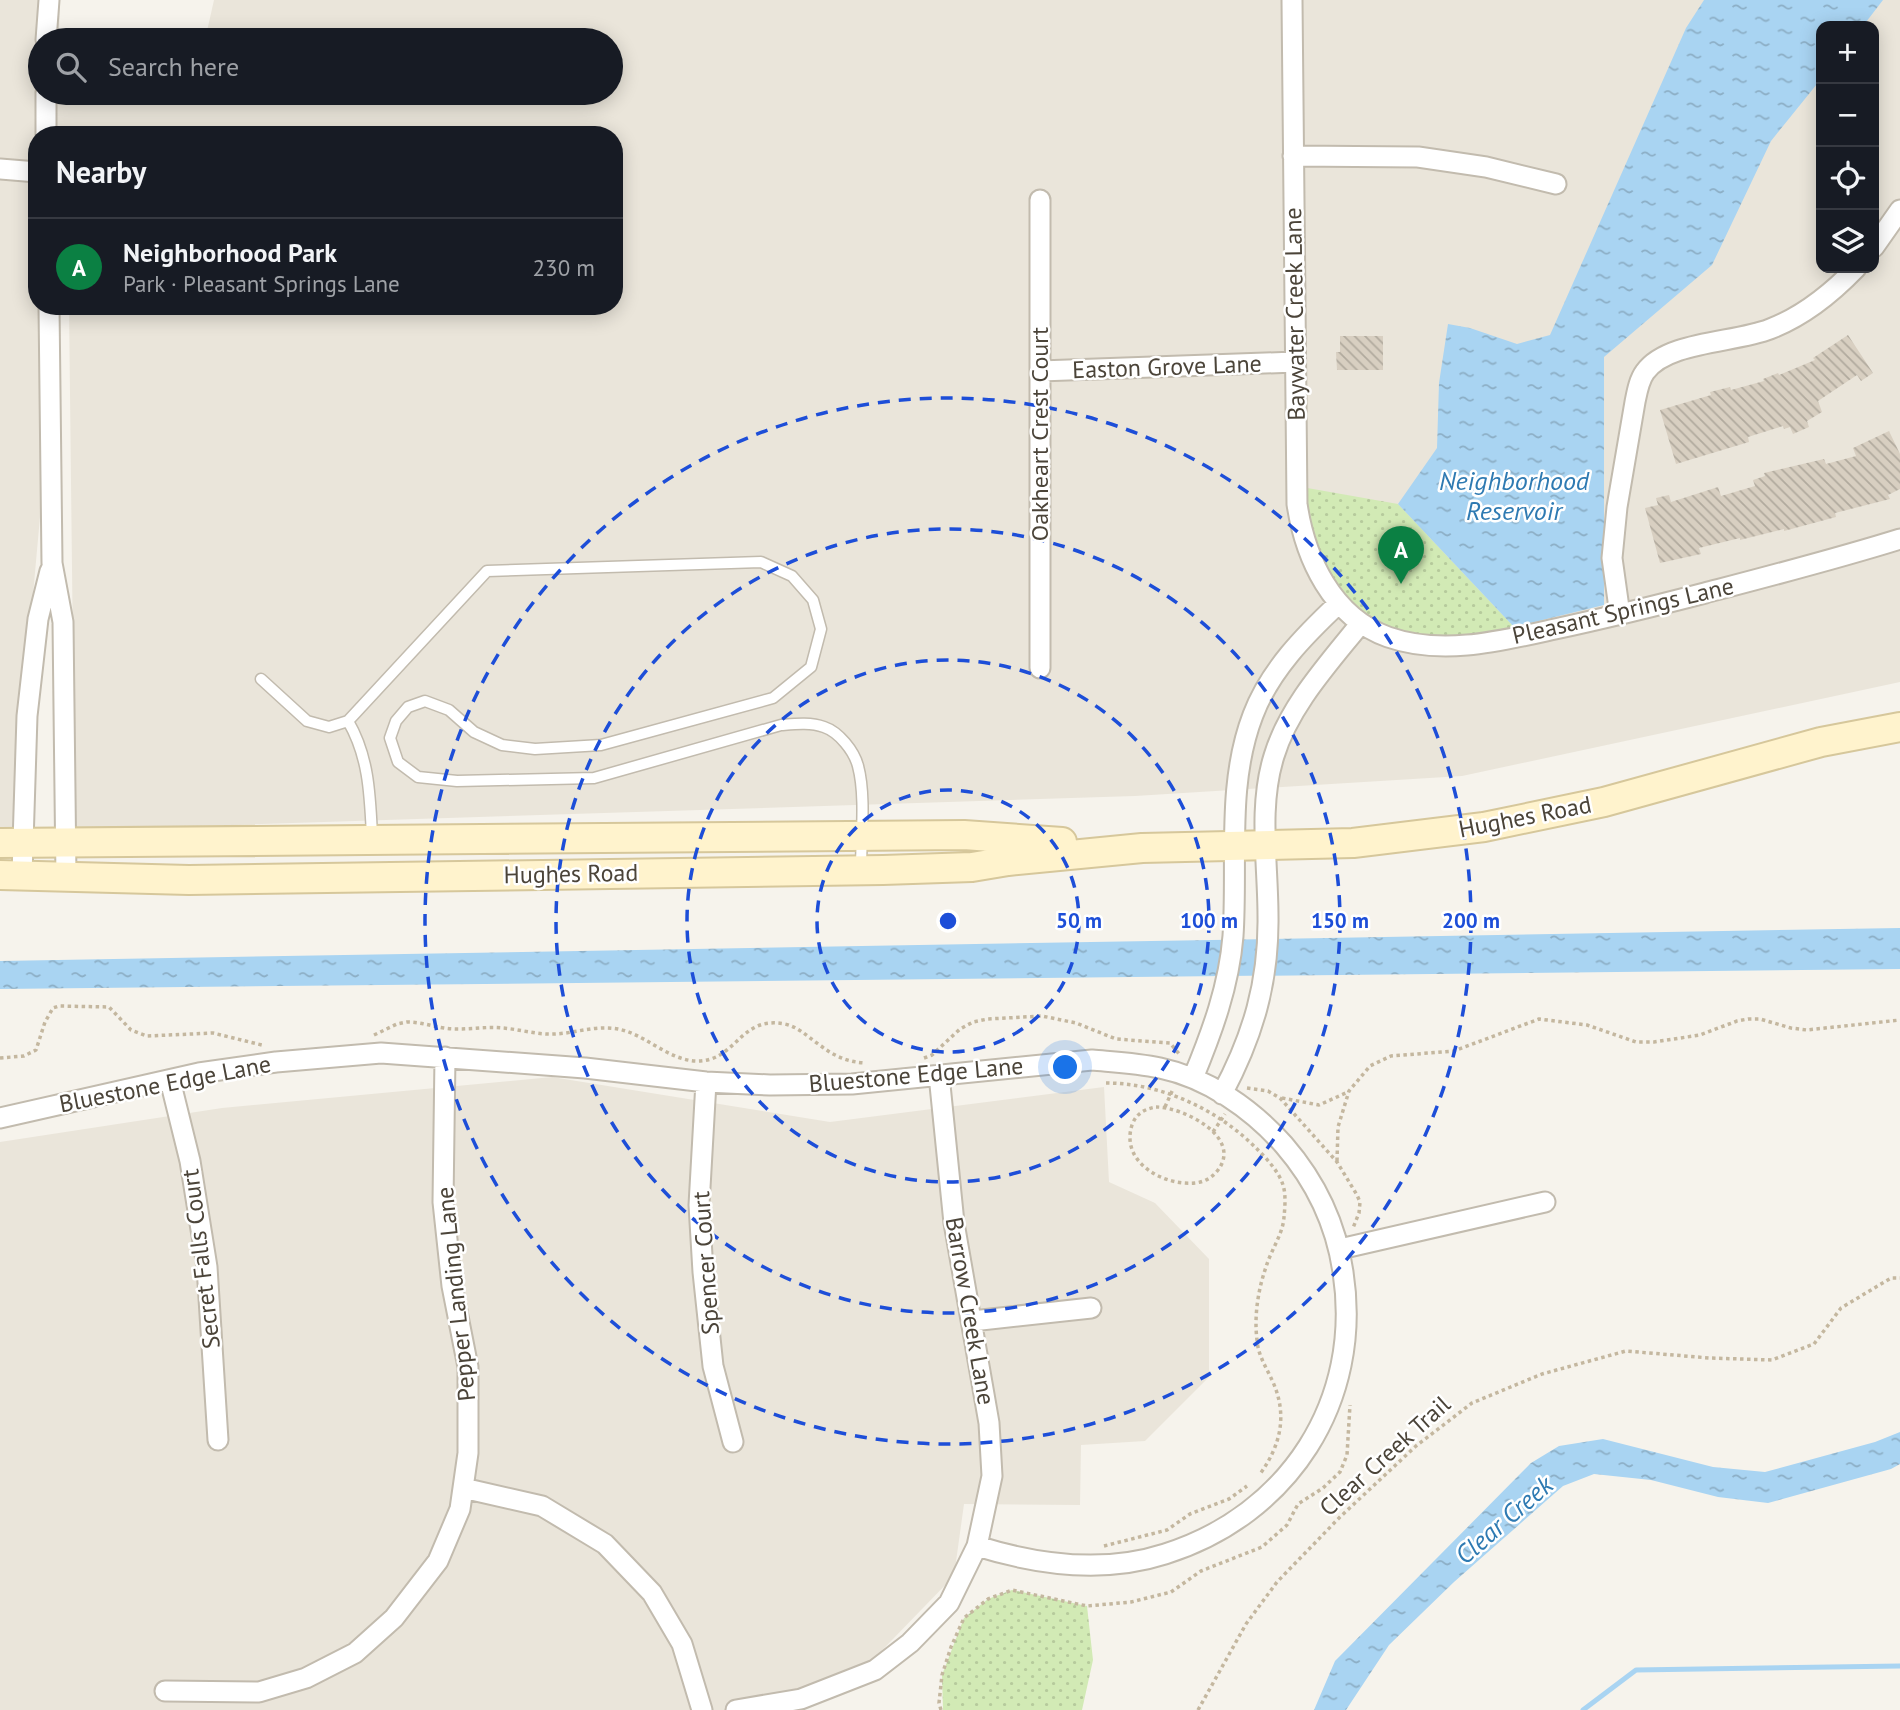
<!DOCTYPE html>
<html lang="en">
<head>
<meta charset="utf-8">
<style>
  :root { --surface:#171b24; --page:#20242c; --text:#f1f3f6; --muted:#9ea1a6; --line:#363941; --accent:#0b8043 }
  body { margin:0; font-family:"PT Sans",sans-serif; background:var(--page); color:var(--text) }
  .controls { position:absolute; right:21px; top:21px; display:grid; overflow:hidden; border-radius:14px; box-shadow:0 4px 18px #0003 }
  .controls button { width:63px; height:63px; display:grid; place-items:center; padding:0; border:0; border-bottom:2px solid var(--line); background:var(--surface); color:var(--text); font:35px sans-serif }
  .you { position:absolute; left:1066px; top:1068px; width:24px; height:24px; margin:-18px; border:5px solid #fff; border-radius:50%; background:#1a73e8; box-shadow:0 0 0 10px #1a73e833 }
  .badge { display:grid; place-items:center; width:46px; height:46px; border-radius:50%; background:var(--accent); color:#fff; font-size:23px; font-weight:700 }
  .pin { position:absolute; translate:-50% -58px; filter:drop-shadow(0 2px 4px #0008) }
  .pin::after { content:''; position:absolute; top:37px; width:24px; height:21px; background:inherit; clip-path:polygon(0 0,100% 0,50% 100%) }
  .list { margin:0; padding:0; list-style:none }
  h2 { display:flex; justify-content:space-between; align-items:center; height:91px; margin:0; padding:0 28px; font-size:30px }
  h2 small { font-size:23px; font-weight:400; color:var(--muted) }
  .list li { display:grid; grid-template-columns:46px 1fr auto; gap:21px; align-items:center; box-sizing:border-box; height:98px; padding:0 28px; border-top:2px solid var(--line) }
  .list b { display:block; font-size:26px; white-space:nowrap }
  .list p { margin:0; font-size:23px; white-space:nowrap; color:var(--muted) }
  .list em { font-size:23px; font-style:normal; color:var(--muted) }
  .icon { flex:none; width:38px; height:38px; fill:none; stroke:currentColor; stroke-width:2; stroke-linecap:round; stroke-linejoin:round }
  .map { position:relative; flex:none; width:1900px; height:1710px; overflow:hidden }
  .search { position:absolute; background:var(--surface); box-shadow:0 4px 18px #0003; left:28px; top:28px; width:595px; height:77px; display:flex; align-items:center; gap:18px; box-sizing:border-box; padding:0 24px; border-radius:38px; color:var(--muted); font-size:26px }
  .panel { position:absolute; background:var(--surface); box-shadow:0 4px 18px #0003; left:28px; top:126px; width:595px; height:189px; border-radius:28px }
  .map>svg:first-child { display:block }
</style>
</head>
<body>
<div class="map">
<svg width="1900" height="1710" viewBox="0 0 1900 1710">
  <defs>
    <pattern id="green-dots" width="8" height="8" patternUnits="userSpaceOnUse" patternTransform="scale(1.75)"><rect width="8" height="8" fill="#d2eab5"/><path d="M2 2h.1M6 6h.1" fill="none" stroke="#b6ca9c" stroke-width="1.8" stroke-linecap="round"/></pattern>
    <pattern id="water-ripples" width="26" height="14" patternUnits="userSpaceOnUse" patternTransform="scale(1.75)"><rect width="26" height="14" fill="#a9d4f2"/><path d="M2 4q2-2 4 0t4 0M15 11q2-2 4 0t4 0" fill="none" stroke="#8caec5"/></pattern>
    <pattern id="building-back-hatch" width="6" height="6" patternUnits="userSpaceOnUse" patternTransform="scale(1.75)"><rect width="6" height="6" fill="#d8cfc1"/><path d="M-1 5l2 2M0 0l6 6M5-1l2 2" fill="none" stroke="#b1aa9e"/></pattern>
  </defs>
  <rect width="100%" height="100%" fill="#f6f3ec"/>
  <path fill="#eae5da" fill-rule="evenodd" d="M0 0H60L59 40H40V93H58L59 97 120 93H611V40H205L214 0H1900V682L1462 776 1135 796 75 830 69 306H614V135H37V306H59L12 828H0ZM1821 26H1874V268H1821Z
    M552 1077 830 1122 1104 1087 1109 1182 1155 1203 1209 1259V1377L1145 1441 1081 1445 1080 1505 964 1504 954 1576 861 1672 736 1710H0V1142L222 1108Z"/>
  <path fill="url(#green-dots)" d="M1296 486 1398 504 1514 627 1425 646 1349 613 1309 554Z
    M1012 1590 1087 1606 1093 1660 1082 1710H943L942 1675 964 1618 988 1599Z"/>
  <path fill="url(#water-ripples)" d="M1704 0H1883L1863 26H1821V79L1771 141 1712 265 1604 357V605L1514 627 1398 504 1437 448 1439 383 1448 324 1470 328 1517 344 1550 335 1686 28Z
    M1900 928V969L0 989V961Z
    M1900 1432V1464L1891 1469 1768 1503 1718 1497 1651 1480 1594 1474 1563 1486 1454 1582 1389 1645 1346 1710H1314L1335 1661 1531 1463 1559 1446 1603 1439 1713 1467 1765 1472 1875 1442Z"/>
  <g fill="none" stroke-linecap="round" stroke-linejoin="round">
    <path stroke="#a9d4f2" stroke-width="5" d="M1583 1710 1636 1670 1900 1666"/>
  </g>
  <path fill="url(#building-back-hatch)" d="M1848 335 1873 373 1861 381 1857 375 1818 401 1822 412 1807 421 1809 427 1793 434 1790 427 1784 429 1783 426 1748 437 1749 442 1676 464 1660 410 1711 395 1710 392 1730 387 1731 390 1764 381 1763 379 1778 373 1779 375 1815 360 1813 358Z
    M1340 336H1383V370H1337L1336 352H1340Z
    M1889 431 1900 454V489L1888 495 1890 499 1835 513 1836 517 1784 531V529L1740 540V538L1699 548 1701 554 1660 563 1645 508 1658 505 1656 498 1669 495 1671 502 1718 487 1721 496 1755 486 1753 480 1765 476 1764 473 1824 459 1826 464 1856 456 1853 448Z"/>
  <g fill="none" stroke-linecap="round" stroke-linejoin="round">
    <g stroke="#c2bbae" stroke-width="13">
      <path id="lane" d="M261 679 307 721 329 727 348 721
        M372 836C370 795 369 757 348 721L487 571 761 562 792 576 813 600 821 629 811 667 773 698 601 745 535 749 502 745 474 732 449 710 425 701 408 707 396 721 390 738 398 762 418 777 457 781 594 778 781 725C794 724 810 722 824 727 839 732 854 751 858 766 866 796 861 838 861 869"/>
    </g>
    <g stroke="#c2bbae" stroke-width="23">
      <path id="street" d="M1292 0 1297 504C1305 558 1332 617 1388 637 1442 656 1501 641 1555 629 1606 618 1655 606 1705 593 1770 576 1836 559 1900 539
        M46 40 49 0
        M46 93V135
        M1293 156 1418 157 1486 167 1556 184
        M0 169 37 172
        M1874 247 1900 210
        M49 306 52 563 63 622 66 877
        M1040 371 1295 362
        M1620 615 1612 558 1617 507 1635 402C1637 392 1639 380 1645 372 1667 341 1735 343 1770 329 1804 316 1831 294 1856 268
        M1040 668V200
        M22 875 27 716 38 619 50 571
        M1193 1078C1212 1032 1229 986 1233 936 1238 862 1226 785 1253 715 1270 670 1305 635 1339 603
        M170 1080 190 1161 207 1267 218 1440
        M706 1082 699 1205 703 1272 713 1366 733 1442
        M1222 1094C1253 1036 1269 982 1268 916 1268 863 1258 807 1274 756 1289 706 1329 663 1361 623
        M0 1118 199 1073 276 1062 381 1053 585 1068 706 1082 770 1085 852 1084 1092 1060C1114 1062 1137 1063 1160 1068 1208 1078 1252 1109 1284 1145 1316 1182 1336 1224 1343 1272 1363 1401 1289 1515 1165 1554 1103 1574 1038 1565 977 1546
        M1340 1249 1545 1202
        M972 1321 1091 1308
        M463 1488 542 1506 605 1544 652 1593 682 1644 702 1710
        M165 1691 259 1692 306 1678 355 1653 394 1618 438 1561 460 1509 468 1453V1367L452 1286 443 1202 445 1057
        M736 1710 801 1699 875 1670 910 1643 949 1603 977 1546 992 1476 989 1423 954 1223 939 1075"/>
    </g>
    <g stroke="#d6c79b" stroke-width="32">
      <path id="secondary" d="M0 843 964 835 1062 842
        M0 875 189 880 883 870 972 867 1008 861 1142 848 1353 843 1484 827 1604 802 1821 742 1900 727"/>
    </g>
    <path stroke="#c4b79f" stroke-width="3.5" stroke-dasharray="3.5 3.5" stroke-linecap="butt" d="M374 1035 397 1024 407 1022C420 1022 431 1026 444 1028 463 1031 483 1026 502 1028 519 1029 537 1035 555 1034 576 1033 596 1025 618 1029 645 1034 668 1060 696 1061 737 1062 739 1015 785 1024 799 1027 809 1038 821 1046 834 1056 848 1062 865 1063
      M0 1058 24 1056 36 1050 45 1022 53 1008 59 1006 109 1007 131 1030 147 1036 213 1033 262 1045
      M924 1058 932 1055 960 1029 973 1022 988 1019 1042 1016 1076 1023 1116 1039 1170 1043 1180 1055
      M1106 1083C1162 1083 1219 1110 1258 1150 1267 1159 1279 1172 1283 1185 1286 1194 1285 1207 1284 1217 1283 1234 1271 1250 1266 1267 1258 1290 1254 1316 1257 1340 1258 1355 1266 1367 1272 1380 1288 1414 1281 1445 1260 1474
      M1247 1088 1268 1091 1280 1098 1337 1162 1357 1195 1360 1202 1359 1213 1353 1228
      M1282 1098 1319 1105 1348 1092
      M1156 1107C1183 1107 1243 1137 1218 1170 1212 1178 1204 1182 1195 1183 1163 1186 1120 1162 1132 1125 1136 1114 1144 1109 1156 1107Z
      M1165 1107 1173 1089
      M1213 1132 1225 1114
      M1337 1161 1338 1127 1349 1091 1370 1066 1391 1056 1454 1051 1539 1019 1587 1025 1636 1042H1654L1700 1035 1737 1021 1748 1019H1760L1791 1028 1807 1030 1900 1020
      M1104 1546 1167 1530 1190 1514 1229 1499 1247 1486
      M941 1710 939 1703 942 1675 951 1647 964 1618 988 1599 1012 1590 1087 1606 1131 1602 1171 1592 1201 1571 1262 1547 1287 1525 1298 1504 1323 1488 1340 1472 1347 1455 1350 1405
      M1198 1710 1246 1624 1277 1582 1340 1517 1416 1446 1472 1403 1542 1374 1626 1351 1709 1358 1772 1360 1814 1344 1841 1308 1891 1278H1900"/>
    <use href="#lane" stroke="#fff" stroke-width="10"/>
    <use href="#street" stroke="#fff" stroke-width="19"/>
    <use href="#secondary" stroke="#fff3cd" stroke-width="28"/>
  </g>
  <g fill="none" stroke="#1d4ed8" stroke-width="3.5" stroke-dasharray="12 9">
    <circle cx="948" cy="921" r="131"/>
    <circle cx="948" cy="921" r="261"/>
    <circle cx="948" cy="921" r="392"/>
    <circle cx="948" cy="921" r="523"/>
  </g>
  <g text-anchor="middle" stroke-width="5" stroke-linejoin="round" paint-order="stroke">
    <g font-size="24" fill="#4b4439" stroke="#fff">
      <text transform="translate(1295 314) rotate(-91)" y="8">Baywater Creek Lane</text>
      <text transform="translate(1167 367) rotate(-2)" y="8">Easton Grove Lane</text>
      <text transform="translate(1040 434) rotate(-90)" y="8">Oakheart Crest Court</text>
      <text transform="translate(1623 611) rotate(-13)" y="8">Pleasant Springs Lane</text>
      <text transform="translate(1525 817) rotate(-11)" y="8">Hughes Road</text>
      <text transform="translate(571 874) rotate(-1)" y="8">Hughes Road</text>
      <text transform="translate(916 1075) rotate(-5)" y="8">Bluestone Edge Lane</text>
      <text transform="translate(165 1084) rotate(-11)" y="8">Bluestone Edge Lane</text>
      <text transform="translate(201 1259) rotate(-97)" y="8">Secret Falls Court</text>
      <text transform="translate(706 1263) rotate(-94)" y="8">Spencer Court</text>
      <text transform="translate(456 1294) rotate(-96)" y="8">Pepper Landing Lane</text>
      <text transform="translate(970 1311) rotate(80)" y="8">Barrow Creek Lane</text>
      <text transform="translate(1385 1456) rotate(-42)" y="8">Clear Creek Trail</text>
    </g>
    <g font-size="26" font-style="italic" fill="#2e7ab2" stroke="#fff">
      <text x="1514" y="490">Neighborhood<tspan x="1514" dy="30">Reservoir</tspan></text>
      <text transform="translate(1504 1520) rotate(-41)" y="9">Clear Creek</text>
    </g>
  </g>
  <circle cx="948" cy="921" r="10" fill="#1d4ed8" stroke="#fff" stroke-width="3.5"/>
  <g font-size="21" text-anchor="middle" font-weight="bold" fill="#1d4ed8" stroke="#fff" stroke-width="5" stroke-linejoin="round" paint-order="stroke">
    <text x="1079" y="928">50 m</text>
    <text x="1209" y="928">100 m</text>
    <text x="1340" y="928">150 m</text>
    <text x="1471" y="928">200 m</text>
  </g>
</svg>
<div class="controls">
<button>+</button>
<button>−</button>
<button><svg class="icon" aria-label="locate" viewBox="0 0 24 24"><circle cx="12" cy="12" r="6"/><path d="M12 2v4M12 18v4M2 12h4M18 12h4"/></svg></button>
<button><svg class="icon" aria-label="layers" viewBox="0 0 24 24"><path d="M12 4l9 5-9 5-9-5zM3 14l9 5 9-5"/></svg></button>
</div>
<div class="you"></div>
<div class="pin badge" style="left:1401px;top:584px">A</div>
<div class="search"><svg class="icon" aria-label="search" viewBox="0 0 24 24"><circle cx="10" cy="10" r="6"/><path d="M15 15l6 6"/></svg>Search here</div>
<section class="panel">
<h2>Nearby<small></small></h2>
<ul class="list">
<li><span class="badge">A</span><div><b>Neighborhood Park</b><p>Park · Pleasant Springs Lane</p></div><em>230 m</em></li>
</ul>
</section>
</div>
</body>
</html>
